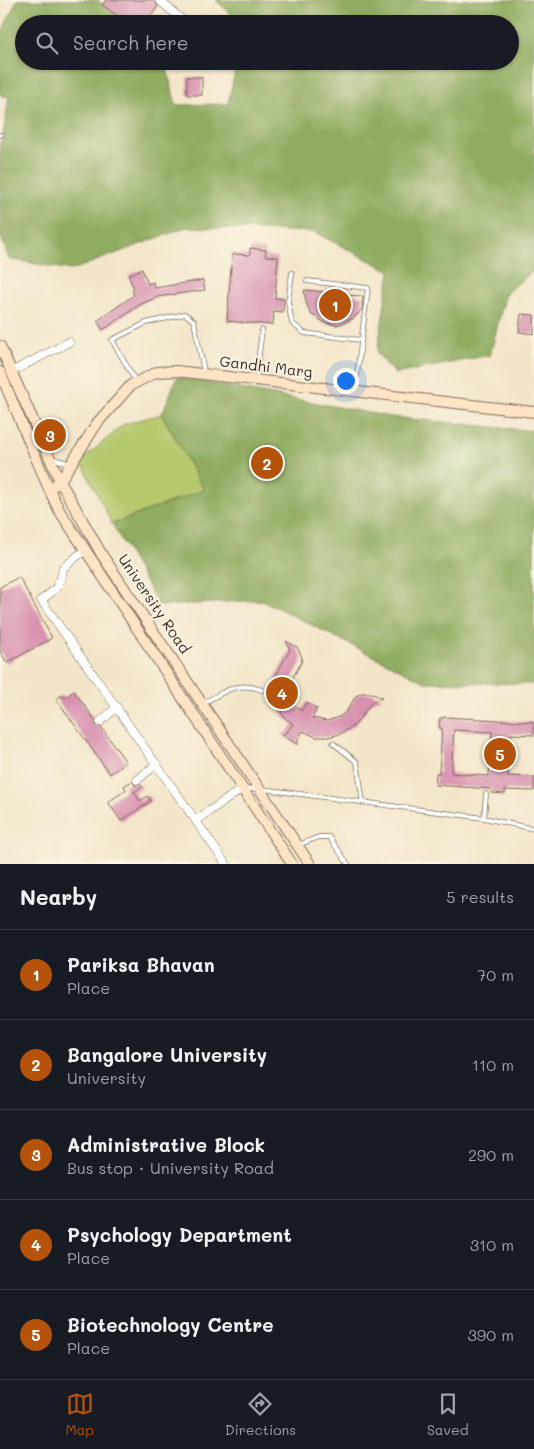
<!DOCTYPE html>
<html lang="en">
<head>
<meta charset="utf-8">
<style>
  :root { --surface:#171b24; --page:#242831; --text:#f1f3f6; --muted:#9ea1a6; --line:#363941; --accent:#b45309 }
  body { margin:0; font-family:Mali,sans-serif; background:var(--page); color:var(--text) }
  .you { position:absolute; left:345px; top:380px; width:18px; height:18px; margin:-12px; border:4px solid #fff; border-radius:50%; background:#1a73e8; box-shadow:0 0 0 8px #1a73e833 }
  .badge { display:grid; place-items:center; width:32px; height:32px; border-radius:50%; background:var(--accent); color:#fff; font-size:16px; font-weight:700 }
  .pin { position:absolute; translate:-50% -50%; border:2px solid #fff; box-shadow:0 1px 5px #0006 }
  .list { margin:0; padding:0; list-style:none }
  h2 { display:flex; justify-content:space-between; align-items:center; height:65px; margin:0; padding:0 20px; font-size:21px }
  h2 small { font-size:16px; font-weight:400; color:var(--muted) }
  .list li { display:grid; grid-template-columns:32px 1fr auto; gap:15px; align-items:center; box-sizing:border-box; height:90px; padding:0 20px; border-top:1px solid var(--line) }
  .list b { display:block; font-size:19px; white-space:nowrap }
  .list p { margin:0; font-size:16px; white-space:nowrap; color:var(--muted) }
  .list em { font-size:16px; font-style:normal; color:var(--muted) }
  .icon { flex:none; width:28px; height:28px; fill:none; stroke:currentColor; stroke-width:2; stroke-linecap:round; stroke-linejoin:round }
  .map { position:relative; flex:none; width:534px; height:864px; overflow:hidden }
  .search { position:absolute; background:var(--surface); box-shadow:0 1px 4px #0004; left:15px; right:15px; top:15px; height:55px; display:flex; align-items:center; gap:12px; box-sizing:border-box; padding:0 18px; border-radius:28px; color:var(--muted); font-size:19px }
  .sheet { height:515px; background:var(--surface) }
  nav { display:flex; justify-content:space-around; align-items:center; box-sizing:border-box; height:70px; border-top:1px solid var(--line); background:var(--surface); font-size:14px; color:var(--muted) }
  nav a { display:grid; justify-items:center; gap:2px }
  nav .on { color:var(--accent) }
  .map>svg:first-child { display:block }
</style>
</head>
<body>
<div class="map">
<svg width="534" height="864" viewBox="0 0 534 864">
  <rect width="100%" height="100%" fill="#fcf5e5"/>
  <filter id="ink" filterUnits="userSpaceOnUse"><feTurbulence type="fractalNoise" baseFrequency=".02" numOctaves="2"/><feDisplacementMap in="SourceGraphic" scale="10" xChannelSelector="R" yChannelSelector="G"/><feConvolveMatrix kernelMatrix="1 2 1 2 8 2 1 2 1" color-interpolation-filters="sRGB"/></filter>
  <filter id="wash" filterUnits="userSpaceOnUse"><feTurbulence type="fractalNoise" baseFrequency=".0096" numOctaves="4" result="noise"/><feDisplacementMap in="SourceGraphic" scale="20" xChannelSelector="R" yChannelSelector="G"/><feGaussianBlur stdDeviation="1.12" result="paint"/><feColorMatrix in="noise" values="0 0 0 0 0 0 0 0 0 0 0 0 0 0 0 0 0 1.4 0 .05"/><feComposite in="paint" operator="in"/></filter>
  <g filter="url(#wash)">
    <rect width="100%" height="100%" fill="#f3e5c8"/>
    <path fill="#b4c86c" stroke="#787945" d="M162 414 204 490 112 524 81 461 124 424Z"/>
    <path fill="#8fac60" stroke="#656b3f" d="M17 0H97L129 24H24V61H165L176 105 228 104 237 61H510V24H241L216 0H534V270L506 293 490 355 395 374 377 353 390 271 314 232 186 227 72 270 9 259 0 235V141H2L9 97 0 95V36Z
      M177 377 391 417 534 431V684L425 682 262 600 159 606 112 524 204 490 162 414Z"/>
    <g id="blocks">
      <path fill="#d790af" fill-rule="evenodd" d="M106 0H153L158 6 145 24H130L102 5Z
        M187 77H202V95H187Z
        M250 248 266 250 265 256 278 257 275 298 284 299 283 312 274 311 273 325 227 321 232 254 250 255Z
        M142 269 148 284 153 282 155 288 203 280 205 290 157 297 141 304 103 330 97 321 134 295 132 290 134 289 128 275Z
        M304 290 325 292 327 298 333 303 339 302 345 295 363 296 362 309 354 318 343 323 337 325 325 323 311 314 306 302Z
        M521 314 534 315V334L519 332Z
        M19 577 52 638 7 663 0 651V587Z
        M286 641 297 647 302 657 301 663 289 684 290 696 293 703 301 711 307 702 317 709 312 718 327 721 339 717 346 712 356 696 362 693H371L382 698 373 701 355 725 340 734 328 737H316L303 731 298 739V745L282 735 287 732 293 724 285 718 278 707 274 690 276 675 290 650Z
        M74 691 95 720 96 725 101 727 126 762 110 774 56 699 62 695 64 698Z
        M444 717 534 722V735L511 734 508 776 534 777V791L505 790V794L491 793V789L435 785 436 773H439L442 728H439L440 718H444ZM454 730 492 732 489 776 451 773Z
        M132 781 135 785 140 784 142 787 134 792 140 801 148 796 151 801 121 821 108 802 126 790 124 786Z"/>
    </g>
  </g>
  <g filter="url(#ink)">
    <use href="#blocks" fill-opacity="0" stroke="#7b6b5a" stroke-width="1"/>
    <g fill="none" stroke-linecap="round" stroke-linejoin="round">
      <g stroke="#7b6b5a" stroke-width="5.5">
        <path id="lane" d="M0 135H1
          M292 273 288 302 292 323 304 333 361 340
          M307 281 368 288 355 390
          M256 379 262 330
          M136 382 112 340 146 323 185 314 194 321 204 372
          M51 458 71 464
          M203 703C227 691 235 681 262 690
          M333 743 357 762 363 803
          M244 789H262L484 818 534 829
          M484 818 486 794
          M298 845 319 837H329L348 864"/>
      </g>
      <g stroke="#7b6b5a" stroke-width="9">
        <path id="street" d="M159 0 187 24
          M11 372 69 342
          M86 549 63 568C61 585 55 591 41 600L226 864
          M100 722 117 707
          M137 780 157 764
          M196 820 242 789"/>
      </g>
      <g stroke="#7b6b5a" stroke-width="12">
        <path id="secondary" d="M0 346 60 481 102 555 310 864
          M0 372 49 489 59 510 292 864
          M55 485 60 481 98 422 131 385 157 372 176 371 534 412"/>
      </g>
      <use href="#lane" stroke="#fff" stroke-width="4"/>
      <use href="#street" stroke="#fff" stroke-width="8"/>
      <use href="#secondary" stroke="#fee4c5" stroke-width="10"/>
    </g>
  </g>
  <g text-anchor="middle" stroke-width="4" stroke-linejoin="round" paint-order="stroke">
    <g font-size="15" fill="#3b2a1e" stroke="#fcf5e5">
      <text transform="translate(266 367) rotate(7)" y="5">Gandhi Marg</text>
      <text transform="translate(154 604) rotate(56)" y="5">University Road</text>
    </g>
  </g>
</svg>
<div class="you"></div>
<div class="pin badge" style="left:335px;top:305px">1</div>
<div class="pin badge" style="left:267px;top:463px">2</div>
<div class="pin badge" style="left:50px;top:435px">3</div>
<div class="pin badge" style="left:282px;top:693px">4</div>
<div class="pin badge" style="left:500px;top:754px">5</div>
<div class="search"><svg class="icon" aria-label="search" viewBox="0 0 24 24"><circle cx="10" cy="10" r="6"/><path d="M15 15l6 6"/></svg>Search here</div>
</div>
<section class="sheet">
<h2>Nearby<small>5 results</small></h2>
<ul class="list">
<li><span class="badge">1</span><div><b>Pariksa Bhavan</b><p>Place</p></div><em>70 m</em></li>
<li><span class="badge">2</span><div><b>Bangalore University</b><p>University</p></div><em>110 m</em></li>
<li><span class="badge">3</span><div><b>Administrative Block</b><p>Bus stop · University Road</p></div><em>290 m</em></li>
<li><span class="badge">4</span><div><b>Psychology Department</b><p>Place</p></div><em>310 m</em></li>
<li><span class="badge">5</span><div><b>Biotechnology Centre</b><p>Place</p></div><em>390 m</em></li>
</ul>
</section>
<nav>
<a class="on"><svg class="icon" aria-label="map" viewBox="0 0 24 24"><path d="M3 6l6-2 6 2 6-2v14l-6 2-6-2-6 2zM9 4v14M15 6v14"/></svg>Map</a>
<a><svg class="icon" aria-label="directions" viewBox="0 0 24 24"><path d="M12 3l9 9-9 9-9-9zM9 14v-3h6M13 9l2 2-2 2"/></svg>Directions</a>
<a><svg class="icon" aria-label="saved" viewBox="0 0 24 24"><path d="M7 4h10v16l-5-4-5 4z"/></svg>Saved</a>
</nav>
</body>
</html>
